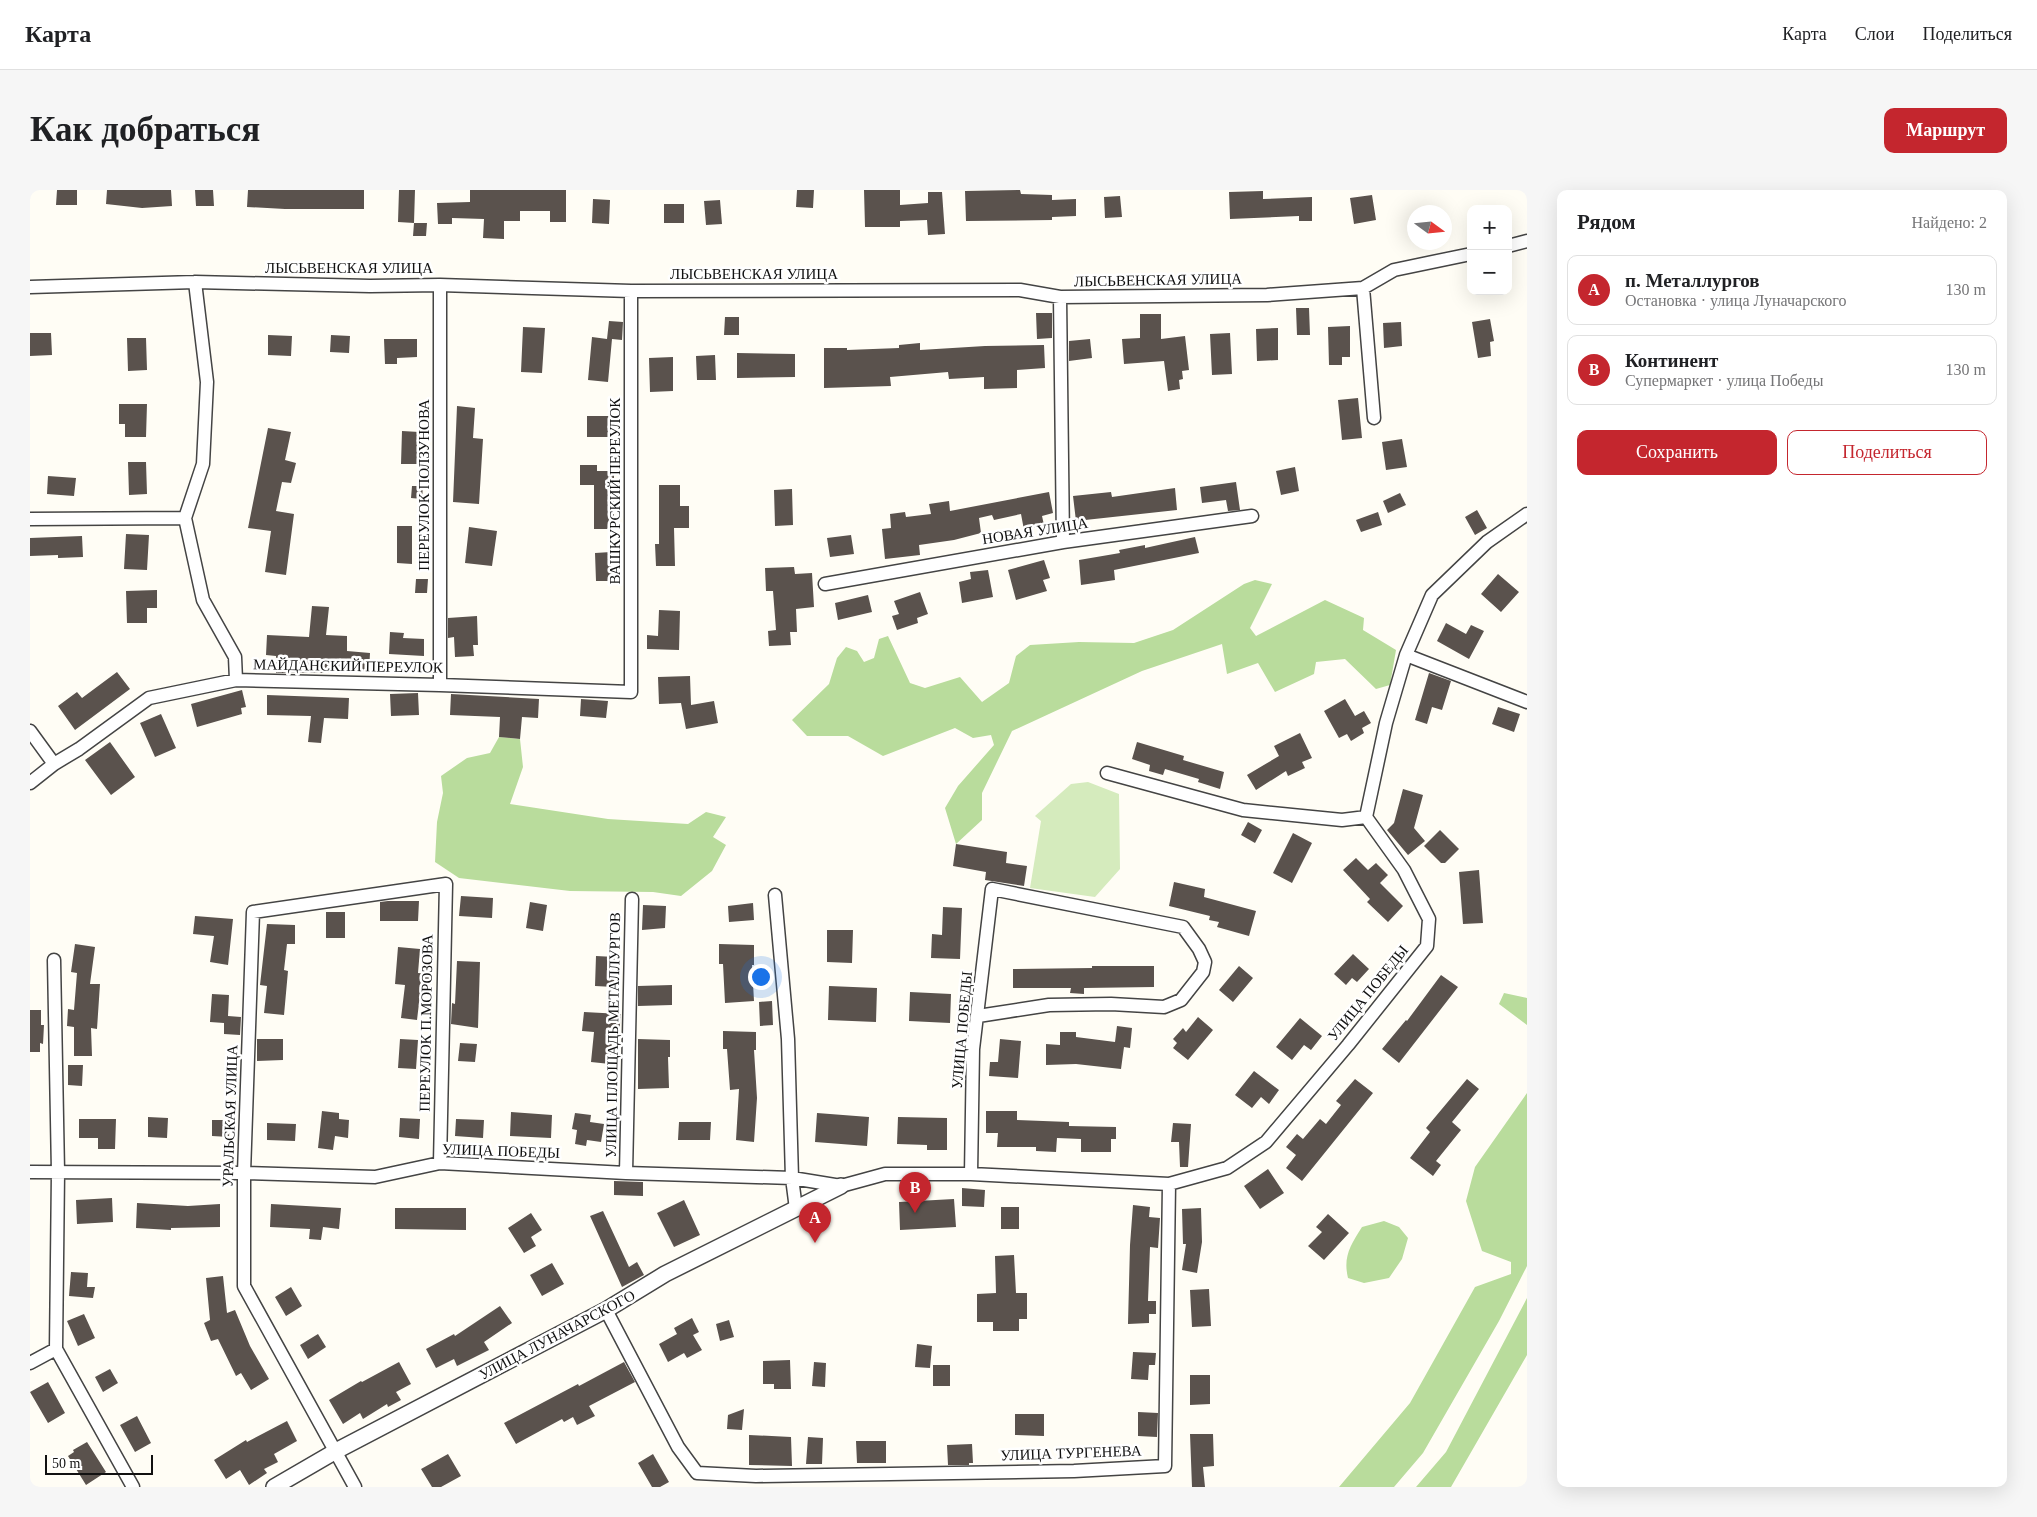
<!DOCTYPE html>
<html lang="ru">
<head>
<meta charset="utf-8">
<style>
  :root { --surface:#fff; --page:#f6f6f6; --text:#202124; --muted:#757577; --line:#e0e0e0; --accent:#c4262e }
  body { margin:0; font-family:"Times New Roman",serif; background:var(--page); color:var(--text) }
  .controls { position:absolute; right:15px; top:15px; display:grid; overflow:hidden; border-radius:10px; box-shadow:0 5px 20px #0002 }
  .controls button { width:45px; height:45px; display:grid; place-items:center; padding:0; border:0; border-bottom:1px solid var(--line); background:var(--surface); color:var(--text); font:25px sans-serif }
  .compass { position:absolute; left:1377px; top:15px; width:45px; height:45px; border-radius:50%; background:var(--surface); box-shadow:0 5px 20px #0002; rotate:105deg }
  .scale { position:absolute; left:15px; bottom:12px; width:108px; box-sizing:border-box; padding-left:5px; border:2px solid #111; border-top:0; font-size:14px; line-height:18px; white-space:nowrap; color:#111; -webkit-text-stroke:4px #fff; paint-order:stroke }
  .you { position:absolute; left:730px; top:786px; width:18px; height:18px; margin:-12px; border:4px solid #fff; border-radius:50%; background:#1a73e8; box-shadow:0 0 0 8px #1a73e833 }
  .badge { display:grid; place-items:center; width:32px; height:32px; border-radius:50%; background:var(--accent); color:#fff; font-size:16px; font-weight:700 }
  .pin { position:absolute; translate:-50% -41px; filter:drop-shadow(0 1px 2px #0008) }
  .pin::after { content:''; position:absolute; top:26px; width:18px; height:15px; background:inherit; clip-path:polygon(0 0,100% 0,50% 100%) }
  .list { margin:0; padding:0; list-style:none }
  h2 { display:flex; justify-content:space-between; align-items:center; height:65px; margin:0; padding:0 20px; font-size:21px }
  h2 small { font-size:16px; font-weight:400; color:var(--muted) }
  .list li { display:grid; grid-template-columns:32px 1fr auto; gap:15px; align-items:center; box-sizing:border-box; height:70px; margin:0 10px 10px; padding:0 10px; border:1px solid var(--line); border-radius:10px }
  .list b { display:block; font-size:19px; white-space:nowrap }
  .list p { margin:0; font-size:16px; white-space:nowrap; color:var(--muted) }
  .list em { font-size:16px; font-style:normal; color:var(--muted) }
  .actions { display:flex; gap:10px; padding:15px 20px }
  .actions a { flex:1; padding:11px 0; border:1px solid var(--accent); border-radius:10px; text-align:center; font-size:18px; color:var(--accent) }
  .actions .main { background:var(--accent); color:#fff }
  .map { position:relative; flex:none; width:1497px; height:1297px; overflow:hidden; border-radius:10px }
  header { display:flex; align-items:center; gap:30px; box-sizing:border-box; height:70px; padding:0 25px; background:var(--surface); border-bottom:1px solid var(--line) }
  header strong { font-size:24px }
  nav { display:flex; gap:28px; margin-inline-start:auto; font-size:18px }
  .intro { display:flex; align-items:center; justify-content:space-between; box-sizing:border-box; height:120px; padding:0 30px }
  h1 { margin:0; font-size:35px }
  .button { padding:12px 22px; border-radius:10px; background:var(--accent); color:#fff; font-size:18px; font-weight:700 }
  main { display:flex; gap:30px; padding:0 30px }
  aside { flex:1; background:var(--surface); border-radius:10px; box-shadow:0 5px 20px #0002 }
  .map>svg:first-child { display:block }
</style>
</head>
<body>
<header>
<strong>Карта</strong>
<nav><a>Карта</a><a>Слои</a><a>Поделиться</a></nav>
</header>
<div class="intro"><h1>Как добраться</h1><a class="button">Маршрут</a></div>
<main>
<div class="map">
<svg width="1497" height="1297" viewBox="0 0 1497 1297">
  <rect width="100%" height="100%" fill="#fffdf5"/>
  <path fill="#d5ebbd" d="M1058 592 1089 604 1090 679 1065 707 1000 698 1011 631 1005 626 1041 594Z"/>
  <path fill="#b9dc9c" d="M1225 390 1242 394 1220 438 1226 446 1295 410 1334 428 1333 440 1366 460 1360 495 1346 499 1315 469 1286 472 1284 484 1245 502 1228 473 1197 484 1192 454 1112 481 982 541 952 603V630L926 654 915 618 928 596 964 555 961 545 943 548 925 538 853 566 818 546H777L762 530 799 494 807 468 816 457 827 461 834 472 844 468 849 449 858 446 880 493 895 498 930 487 952 512 979 493 986 466 1000 455 1049 452 1104 453 1143 440 1214 394Z
    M469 547 490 549 493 577 480 614 578 629 658 634 676 622 696 627 683 647 696 655 682 681 651 706 623 702 540 701 429 688 405 672 407 632 413 603 411 586 437 568 460 563Z
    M1474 803 1497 808V835L1469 814Z
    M1497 903V1076L1469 1131 1393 1263 1364 1297H1309L1380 1213 1445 1097 1481 1084V1072L1452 1061 1436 1011 1445 977Z
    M1354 1031 1369 1037 1378 1048 1372 1069 1359 1088 1334 1093 1318 1088C1313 1067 1320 1056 1332 1037Z
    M1497 1108V1165L1421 1297H1386L1416 1262Z"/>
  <path fill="#5a524d" d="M27 0H47V15H26Z
    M77 0H141L142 16 112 18 76 14Z
    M165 0H183L184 16H166Z
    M218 0H334V19H255L217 17Z
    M369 0H385L384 33 368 32Z
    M440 0H536V32H520V21H490V31H474V49L453 48 454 29 422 28V34H408L407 13 440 12Z
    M767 0H784L783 18 766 17Z
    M834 0H870V15L898 13V2H912L915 44 898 45 897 30 870 31V37H835Z
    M990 0 991 4 1022 5V10L1046 9V26L1022 27V30L936 31 935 1Z
    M1233 1V9L1282 7V31H1269V26L1200 29 1199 2Z
    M1342 5 1346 30 1324 34 1320 8Z
    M1090 6 1092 27 1075 28 1074 7Z
    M563 9 580 10 579 34 562 33Z
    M690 10 692 34 676 35 674 11Z
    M634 14H654V33H634Z
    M384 33H397L396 46H383Z
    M1266 118H1279L1280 145H1267Z
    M1006 123H1022V148L1007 149Z
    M1110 124H1131V149L1155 146 1159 180 1152 181 1153 189 1149 190 1150 199 1138 201 1134 171 1094 174 1092 149 1110 148Z
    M695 127H709V145H694Z
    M1460 129 1464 151 1460 152 1461 166 1448 168 1442 132Z
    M579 131 593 132 592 150 582 149 578 192 558 190 562 147 577 149Z
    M1371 132 1372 156 1354 158 1353 133Z
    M1320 136V167H1312V175H1299L1298 137Z
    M493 137 515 138 512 183 491 182Z
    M1248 138V170L1227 171 1226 139Z
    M0 143H21L22 165 0 166Z
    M1200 143 1202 184 1182 185 1180 144Z
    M238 145 262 146 261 166 238 165Z
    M301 145 320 146 319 163 300 162Z
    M97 148H116L117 180 98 181Z
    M354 149H387V167L367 168V174H355Z
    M1060 149 1062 168 1039 171V151Z
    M890 153V160L955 156 1014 155 1015 178 987 180V198L954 199V187L919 189 918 182 860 187 861 196 794 198V158H817V160L869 158V155Z
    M707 163 765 164V187L707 188Z
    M685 165 686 190H667L666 166Z
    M643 167V201L620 202 619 168Z
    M1328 208 1332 248 1312 250 1308 210Z
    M89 214H117L116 247H95V234H89Z
    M427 216 445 218 443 248 453 249 449 314 423 312Z
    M557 226H582L583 247H557Z
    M238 238 261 242 255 270 266 273 261 293 252 292 246 321 264 324 256 385 235 382 241 341 218 338Z
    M372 241 389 242V274H371Z
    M1372 249 1377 277 1356 280 1352 252Z
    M98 272H116L117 304 99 305Z
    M550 275H567V281H584V339H564V295H550Z
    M1265 277 1269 301 1251 305 1246 281Z
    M18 286 46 288 44 306 17 304Z
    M1206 292 1210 320 1198 321 1196 310 1172 313 1170 297Z
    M629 295H650V316H659V338H644L645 376H626L625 354H629Z
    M382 296H393L392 309 381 308Z
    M1145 298 1147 320 1046 331 1043 306 1081 302 1082 307Z
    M762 299 763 335 745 336 744 300Z
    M1019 302 1023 323 1012 326 1014 335 994 340 991 324 964 330 962 325 949 328 951 343 924 350 889 355 890 365 855 369 852 339 861 338 860 324 875 322 876 327 901 324 899 314 919 311 920 321Z
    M1370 303 1376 315 1358 323 1353 311Z
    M1447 320 1457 338 1445 345 1435 327Z
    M1348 322 1352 335 1331 342 1326 330Z
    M367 336H382V374L367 373Z
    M439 337 467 341 462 376 435 373Z
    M96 344 119 345 117 380 94 379Z
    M821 345 824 364 800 367 797 348Z
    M52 346 53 367 28 368V365L0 366V348Z
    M1165 347 1169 363 1084 380 1085 390 1051 395 1049 370 1090 363 1089 360 1115 355V358Z
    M581 362 582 391H566L565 363Z
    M1014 370 1020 388 1013 390 1017 401 986 410 978 380Z
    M764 377 765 384 782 383 784 417 766 419 767 442H760L761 455 739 456 738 441 746 440 743 401H736L735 378Z
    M958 380 963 407 932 413 929 392 941 389 940 382Z
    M1468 384 1489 402 1471 422 1451 404Z
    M386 389H398L397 403H385Z
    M127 400V418H117V433H97L96 401Z
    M890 402 898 424 887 428 888 433 867 440 862 426 869 424 864 411Z
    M838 405 842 422 808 430 805 413Z
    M282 416 299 417 296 445 317 446V461L340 463 339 482 302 479V483H246V466L236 465 237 445 279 447Z
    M629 420 650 421 649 460 617 459V445L628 446Z
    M447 426 448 455H443L444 466 425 467 424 447 418 448V428Z
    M1416 433 1436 444 1441 435 1454 441 1439 469 1407 451Z
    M360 442 374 443 373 448 394 449V466L359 464Z
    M87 482 100 499 45 540 28 516 47 502 52 508Z
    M1399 483 1421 491 1412 520 1402 517 1397 534 1385 530Z
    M660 486 661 515 684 511 688 533 656 539 651 513 629 514 628 487Z
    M212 500 216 517 211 518 212 524 167 537 161 514Z
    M388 503 389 525 361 526 360 504Z
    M421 504 509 509 508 528 492 527 490 549 469 547 470 527 420 525Z
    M237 505 319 508 318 529 294 528 291 553 278 552 281 526 237 525Z
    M551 509 578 511 576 528 550 526Z
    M1315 509 1325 526 1334 521 1341 533 1332 538 1334 543 1321 551 1317 544 1309 548 1294 521Z
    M1468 517 1490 524 1484 542 1462 534Z
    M131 524 146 558 125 567 110 533Z
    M1270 543 1282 568 1272 572 1275 578 1258 586 1256 581 1226 600 1217 585 1249 566 1244 556Z
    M80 552 105 587 81 605 55 570Z
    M1107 552 1154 566 1153 570 1194 582 1190 599 1168 592 1169 589 1135 579 1133 585 1119 581 1120 575 1102 569Z
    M1373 599 1393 605 1384 638 1395 651 1378 665 1357 640 1364 633Z
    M1218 632 1232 640 1225 653 1211 645Z
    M1410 640 1429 659 1415 673H1411L1394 656Z
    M1263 643 1282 653 1262 693 1243 683Z
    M926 654 977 662 976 673 997 676 994 696 955 690 956 682 923 676Z
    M1326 668 1338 680 1346 673 1358 685 1350 693 1373 716 1358 732 1337 712 1340 709 1313 680Z
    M1449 680 1453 733 1433 734 1429 682Z
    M1144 692 1175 699 1174 707 1226 721 1219 746 1187 737 1189 732 1179 730 1180 726 1139 716Z
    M431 706 463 708 462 728 429 726Z
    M358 711H389L388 731H350V712Z
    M500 712 517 715 513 741 496 738Z
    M723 713 724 730 699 732 698 716Z
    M613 715 636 716 635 738 612 740Z
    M913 717 932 718 930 769 901 768 902 744 912 745Z
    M296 722H315V748H296Z
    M165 726 203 729 198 775 180 772 184 746 163 744Z
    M237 734 265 735V754H257L254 780 258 781 254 825 234 823 237 796 230 795Z
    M797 740H823L822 773 797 772Z
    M45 754 65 757 60 794H70L67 839 61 838 62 866H44V837L37 836 38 819 44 820 47 783 41 782Z
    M689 754 724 755V775H722L724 811 695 813 693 774H689Z
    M368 757 390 759 388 783 401 784 400 797 391 796 387 830 371 828 375 795 365 794Z
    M1323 764 1339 779 1327 792 1322 788 1316 795 1304 784Z
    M566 766 585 767 584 797 565 796Z
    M427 771 450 772 448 838 421 834 422 813 425 814Z
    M1062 776H1124V797L1054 798V804L1040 803 1041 798H983V779L1062 778Z
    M1209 776 1223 788 1203 812 1189 800Z
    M1411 785 1428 797 1369 873 1352 859 1376 830 1377 831Z
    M642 795V815L608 816V796Z
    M799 796 847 798 846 832 798 830Z
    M880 802 921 804 920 833 879 831Z
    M182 804 199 805 198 826 211 827 210 845 194 844V833L180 832Z
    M742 811 743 835 730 836 729 812Z
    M0 820H11V835H14L13 854 10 853V862H0Z
    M554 822 591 824 589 844 583 843 580 874 561 872 564 842 552 841Z
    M1168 827 1183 840 1158 870 1143 858 1147 853 1143 849 1153 838 1156 842Z
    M1270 828 1292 846 1281 860 1274 855 1262 870 1246 857Z
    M1087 836 1102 838 1100 858 1094 857 1091 879 1046 874 1016 875V854L1030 855V842H1046V847L1085 852Z
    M693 841 726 842V860H724L727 908 724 952 706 950 709 899 700 900 697 859H693Z
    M227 849H253V870L227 871Z
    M370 849 388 850 386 879 368 878Z
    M608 849 640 850V867H638L639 898 608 899Z
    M970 849 991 851 988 888 959 886 960 872H968Z
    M430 853 447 854 445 872 428 871Z
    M38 875H53L52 896 38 895Z
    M1224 881 1249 900 1239 914 1231 907 1222 918 1205 905Z
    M1325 889 1343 903 1272 991 1256 978 1266 965 1256 957 1267 944 1273 949 1290 929 1296 934 1311 915 1306 911Z
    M1437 889 1449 899 1422 932 1431 940 1406 971 1411 975 1403 986 1380 968 1400 942 1396 938Z
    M292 921 309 923V929L319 930 318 948 305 946 303 960 288 958Z
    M956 921H987V930L1039 932V936L1086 937V949H1081V962H1051V949L1027 948 1026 962 1006 961V957H967L968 943H956Z
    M481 922 522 925 521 948 480 946Z
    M545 923 561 925 560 932 574 934 571 952 557 950 556 956 545 954 547 940 542 939Z
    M787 923 839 927 837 956 785 952Z
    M118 927 138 928 137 948 118 947Z
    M868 927 917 928V960H897V955L867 954Z
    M370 928 390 929 389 949 369 947Z
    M49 929H86L85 959H68V948H49Z
    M426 929 454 930 453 948 425 946Z
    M182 930H200L199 947 182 946Z
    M649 932H681L680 950H648Z
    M237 933 266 934 265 951 237 950Z
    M1143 933 1161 934 1158 977H1150L1149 952H1141Z
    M1238 979 1254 1003 1230 1019 1214 996Z
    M584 991 613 992V1006L584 1005Z
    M932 998 955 1000 954 1017 932 1016Z
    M82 1008 83 1032 47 1034 46 1010Z
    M924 1009 926 1037 870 1040 869 1012Z
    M654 1010 670 1045 644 1057 627 1023Z
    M107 1013 158 1016 190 1014V1037L141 1038V1040L106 1038Z
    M241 1014 311 1018 309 1039 293 1037 291 1050 279 1049 280 1039 240 1037Z
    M1103 1015 1120 1017 1119 1027 1130 1028 1128 1058 1120 1057 1118 1111H1126V1124H1119V1133L1098 1134 1100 1055Z
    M971 1017H989V1039H971Z
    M365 1018H436V1040L365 1039Z
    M1171 1018 1172 1052 1167 1083 1152 1080 1156 1054H1153L1152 1019Z
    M573 1021 599 1077 607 1072 614 1085 592 1097 560 1026Z
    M501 1023 512 1040 501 1047 506 1056 494 1063 478 1038Z
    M1298 1024 1319 1043 1294 1070 1278 1056 1292 1042 1286 1037Z
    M984 1065 986 1103H997V1129H989V1141H963V1132H947V1104L966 1103 965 1066Z
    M522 1073 534 1094 512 1106 500 1085Z
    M41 1082 58 1083 57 1097H65L63 1108 39 1106Z
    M193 1086 197 1123 205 1120 220 1156 239 1189 221 1200 211 1183 206 1186 188 1149 181 1151 174 1133 180 1130 176 1088Z
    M261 1097 272 1116 256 1126 245 1107Z
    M1179 1099 1181 1136 1162 1137 1160 1100Z
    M470 1116 482 1133 454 1152 459 1160 427 1176 424 1169 406 1178 396 1159 424 1144 425 1146Z
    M54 1124 65 1148 48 1156 37 1131Z
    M662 1128 669 1142 663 1145 672 1160 657 1168 654 1163 638 1172 629 1154 647 1144 644 1138Z
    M699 1130 704 1147 690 1151 686 1134Z
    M288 1144 296 1157 278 1169 270 1155Z
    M887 1154 902 1156 900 1178 885 1177Z
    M1103 1162 1126 1163 1125 1175H1119L1118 1190 1101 1189Z
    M760 1170 761 1199H744V1194H733V1171Z
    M369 1172 381 1194 366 1202 371 1210 358 1217 357 1214 333 1229 330 1223 313 1234 299 1210 331 1191 332 1192Z
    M594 1172 605 1192 559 1216 565 1226 547 1235 543 1227 534 1232 532 1229 486 1254 474 1233 548 1194 549 1196Z
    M784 1172 796 1173 795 1197 782 1196Z
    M903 1175H920V1196H903Z
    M80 1179 88 1193 73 1202 65 1187Z
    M1160 1185H1180V1214L1160 1215Z
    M18 1192 35 1223 18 1233 0 1202Z
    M714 1219 712 1240 697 1239 698 1225Z
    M1108 1222 1128 1223 1127 1247 1108 1246Z
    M985 1224H1014V1246L985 1245Z
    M107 1226 121 1253 105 1262 90 1235Z
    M257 1231 267 1251 244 1264 248 1272 234 1279 237 1283 219 1295 210 1280 196 1289 184 1270 216 1250 217 1252Z
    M1160 1244H1183L1184 1276 1173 1277 1175 1297H1162Z
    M719 1245 761 1247 762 1276 719 1275Z
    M778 1247 793 1248 792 1274H776Z
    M826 1251H856V1273H827Z
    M57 1252 76 1282 56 1295 38 1266 44 1262 43 1260Z
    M942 1254 943 1273H939V1275H918L917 1255Z
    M418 1264 431 1286 411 1297H402L391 1279Z
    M623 1264 639 1292 630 1297H622L608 1273Z"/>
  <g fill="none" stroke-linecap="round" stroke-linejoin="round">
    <g stroke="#444" stroke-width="15">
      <path id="minor" d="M1478 56 1497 51
        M165 92 177 192 173 274 155 328 173 410 205 467 206 490
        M0 97 165 92 340 96 410 95 601 101 990 100 1030 107 1237 105 1333 98 1364 80 1441 64
        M1333 98 1344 228
        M1030 107 1033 352
        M0 329 155 328
        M795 394 1033 352 1222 326
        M1376 465 1497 512
        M410 495V95
        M0 541 24 574
        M1077 583 1213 620 1312 630 1336 627
        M0 593 24 574 49 559 119 508 206 490 410 495 601 502V101
        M1336 627 1356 533 1376 465 1402 405 1457 352 1497 324
        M745 705 758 849 762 988 766 1019
        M24 770 28 982 26 1159 103 1297
        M0 982 214 983 345 987 410 973 596 983 762 988 811 996 855 984H941L1139 994 1197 978 1236 952 1318 855 1397 756 1399 729 1374 680 1336 627
        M596 983 602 709
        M941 984 943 859 962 699 1153 737 1169 759 1175 772 1173 782 1151 810 1134 817 1081 814 1019 815 948 826
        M576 1120 648 1257 667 1283 726 1286 1044 1281 1135 1276 1139 994
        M0 1173 26 1159
        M325 1297 214 1096V983L223 722 416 694 410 973"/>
    </g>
    <g stroke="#444" stroke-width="18">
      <path id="tertiary" d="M244 1297 306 1261 576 1120 635 1084 811 996"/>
    </g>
    <use href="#minor" stroke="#fff" stroke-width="12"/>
    <use href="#tertiary" stroke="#fff" stroke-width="15"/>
  </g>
  <g text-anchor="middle" stroke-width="5" stroke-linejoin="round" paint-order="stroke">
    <g font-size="15" fill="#111" stroke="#fff">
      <text x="319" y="83">ЛЫСЬВЕНСКАЯ УЛИЦА</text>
      <text x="724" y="89">ЛЫСЬВЕНСКАЯ УЛИЦА</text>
      <text transform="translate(1128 90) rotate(-1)" y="5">ЛЫСЬВЕНСКАЯ УЛИЦА</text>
      <text transform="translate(394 295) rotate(-90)" y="5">ПЕРЕУЛОК ПОЛЗУНОВА</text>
      <text transform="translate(585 301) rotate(-90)" y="5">ВАШКУРСКИЙ ПЕРЕУЛОК</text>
      <text transform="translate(1005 341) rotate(-9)" y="5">НОВАЯ УЛИЦА</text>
      <text transform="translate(318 476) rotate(1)" y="5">МАЙДАНСКИЙ ПЕРЕУЛОК</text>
      <text transform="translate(1338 803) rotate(-51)" y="5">УЛИЦА ПОБЕДЫ</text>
      <text transform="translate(396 833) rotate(-89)" y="5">ПЕРЕУЛОК П.МОРОЗОВА</text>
      <text transform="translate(932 840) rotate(-85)" y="5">УЛИЦА ПОБЕДЫ</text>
      <text transform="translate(583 845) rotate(-89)" y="5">УЛИЦА ПЛОЩАДЬ МЕТАЛЛУРГОВ</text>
      <text transform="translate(200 926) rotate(-88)" y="5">УРАЛЬСКАЯ УЛИЦА</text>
      <text transform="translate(471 961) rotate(2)" y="5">УЛИЦА ПОБЕДЫ</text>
      <text transform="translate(527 1145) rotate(-28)" y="5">УЛИЦА ЛУНАЧАРСКОГО</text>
      <text transform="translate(1041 1263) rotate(-2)" y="5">УЛИЦА ТУРГЕНЕВА</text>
    </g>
  </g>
</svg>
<div class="controls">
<button>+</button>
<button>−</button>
</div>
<svg class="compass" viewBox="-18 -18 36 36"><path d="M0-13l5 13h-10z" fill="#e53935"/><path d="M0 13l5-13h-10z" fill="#757577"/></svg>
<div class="scale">50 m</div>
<div class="you"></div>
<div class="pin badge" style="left:785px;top:1053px">A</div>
<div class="pin badge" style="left:885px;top:1023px">B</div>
</div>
<aside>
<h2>Рядом<small>Найдено: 2</small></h2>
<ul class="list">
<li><span class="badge">A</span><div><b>п. Металлургов</b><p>Остановка · улица Луначарского</p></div><em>130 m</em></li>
<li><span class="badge">B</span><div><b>Континент</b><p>Супермаркет · улица Победы</p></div><em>130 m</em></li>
</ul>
<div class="actions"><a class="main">Сохранить</a><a>Поделиться</a></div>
</aside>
</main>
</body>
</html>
